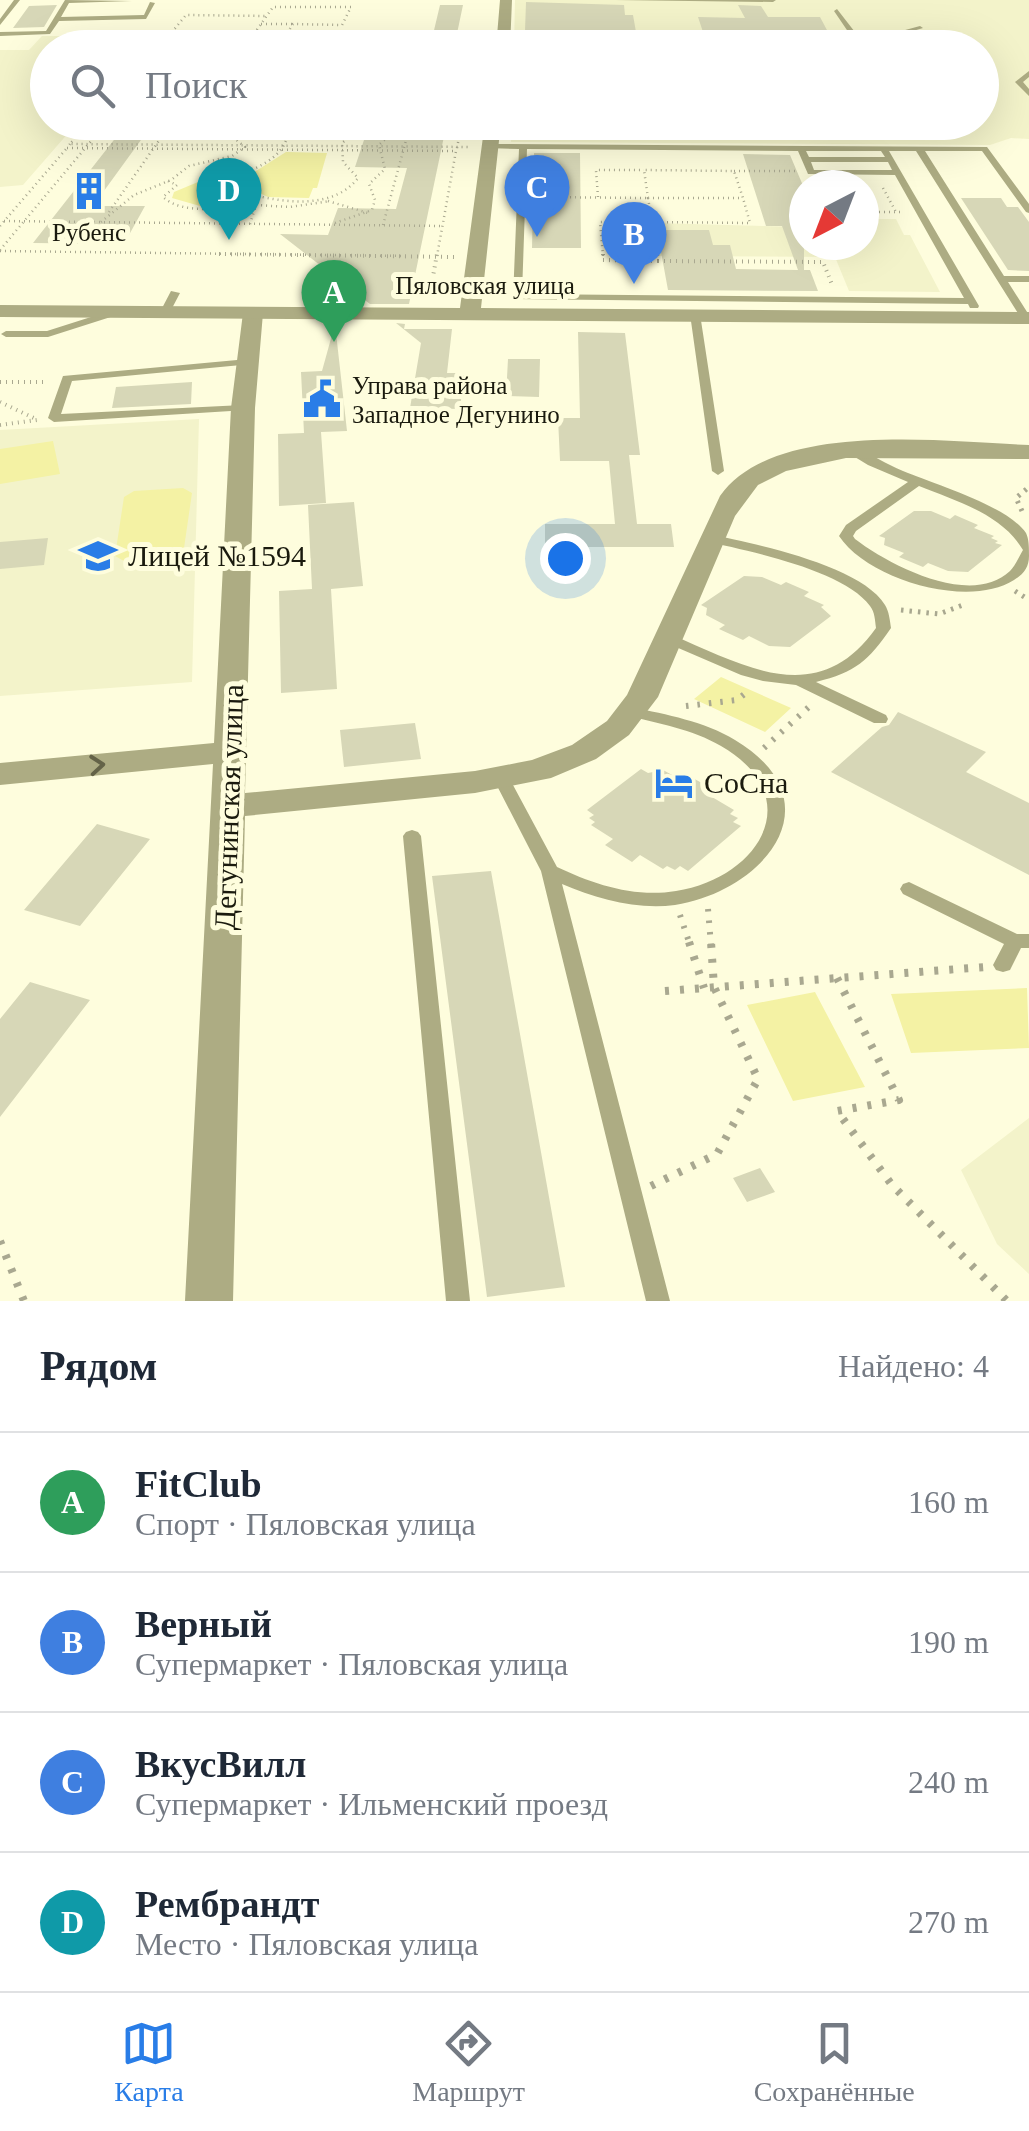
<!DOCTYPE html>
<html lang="ru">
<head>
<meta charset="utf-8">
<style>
  :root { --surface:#fff; --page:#f6f6f7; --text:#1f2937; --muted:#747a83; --line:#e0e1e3; --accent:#297de7 }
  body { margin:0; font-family:Georgia,serif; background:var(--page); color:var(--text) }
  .compass { position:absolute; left:789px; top:170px; width:90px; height:90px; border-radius:50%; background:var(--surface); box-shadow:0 10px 40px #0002; rotate:222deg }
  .you { position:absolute; left:565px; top:558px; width:35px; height:35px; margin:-25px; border:8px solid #fff; border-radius:50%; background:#1a73e8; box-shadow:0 0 0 15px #1a73e833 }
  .badge { display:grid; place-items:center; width:65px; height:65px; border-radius:50%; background:var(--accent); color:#fff; font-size:32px; font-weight:700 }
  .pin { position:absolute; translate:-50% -82px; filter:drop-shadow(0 2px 5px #0008) }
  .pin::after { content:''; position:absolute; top:52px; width:35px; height:30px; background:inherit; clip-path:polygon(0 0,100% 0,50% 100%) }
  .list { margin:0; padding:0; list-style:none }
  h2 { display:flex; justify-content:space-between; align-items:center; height:130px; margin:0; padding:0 40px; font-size:42px }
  h2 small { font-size:32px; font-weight:400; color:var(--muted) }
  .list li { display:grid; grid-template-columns:65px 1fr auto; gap:30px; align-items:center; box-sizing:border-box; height:140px; padding:0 40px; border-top:2px solid var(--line) }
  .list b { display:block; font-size:38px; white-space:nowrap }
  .list p { margin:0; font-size:32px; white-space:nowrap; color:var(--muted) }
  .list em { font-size:32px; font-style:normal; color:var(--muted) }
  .icon { flex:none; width:55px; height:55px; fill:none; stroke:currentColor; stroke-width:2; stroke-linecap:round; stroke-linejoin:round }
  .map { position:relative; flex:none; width:1029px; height:1301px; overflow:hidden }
  .search { position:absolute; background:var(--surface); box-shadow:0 10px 40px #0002; left:30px; right:30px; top:30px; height:110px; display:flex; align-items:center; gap:25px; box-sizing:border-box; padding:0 35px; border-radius:55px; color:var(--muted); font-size:38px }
  .sheet { height:690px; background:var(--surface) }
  nav { display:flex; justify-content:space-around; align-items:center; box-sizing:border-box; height:140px; border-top:2px solid var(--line); background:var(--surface); font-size:28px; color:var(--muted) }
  nav a { display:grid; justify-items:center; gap:5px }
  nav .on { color:var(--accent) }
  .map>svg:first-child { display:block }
</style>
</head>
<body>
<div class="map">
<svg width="1029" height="1301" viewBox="0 0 1029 1301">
  <rect width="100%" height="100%" fill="#fefddd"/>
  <path fill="#f3f3ca" d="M515 0H1029V139L1011 138 990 145 511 142V122H982V48L514 47Z
    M42 36H95L83 47 48 48V122L77 123 23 185 0 187V50H29Z
    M864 219H896L904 235H910L940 292 849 291 835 257 659 256 654 223 804 227V245H864Z
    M199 419 192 682 0 696V430Z
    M1029 1118V1274L997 1244 961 1170Z"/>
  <path fill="#f4f2a4" d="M286 152 327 153 317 188H313L309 198 268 197 244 186 248 176Z
    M229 167 240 172 229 182 235 193 231 199 200 206 172 198 174 192 198 182 207 170Z
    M53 441 60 474 0 484V449Z
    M183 488 192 493 183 555 124 561 115 556 124 497 134 491Z
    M721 677 791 708 765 732 694 699Z
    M1027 988 1029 1048 911 1053 891 994Z
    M815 992 865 1087 793 1101 747 1005Z"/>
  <path fill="#d7d7b7" d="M526 2 624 5 625 15H633L636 32 525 31Z
    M57 5 44 27 13 28 29 6Z
    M440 5H463L455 43H431Z
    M738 5 761 6 768 17H820L828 32H703L698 17 745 18Z
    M525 43H638V48H524Z
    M128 122H154L93 206H145L124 244 33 243Z
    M418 122H447L409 304H370L280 234 328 235 338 208 396 209 407 168 355 167 367 131H416Z
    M534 153H580L581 248H532Z
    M743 154 790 155 804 188V270H810L818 291 668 290 657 230H709L713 245H730L736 269 798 270 782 226H766Z
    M961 198H1001L1007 207H1018L1029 222V271L1008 270Z
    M396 323 405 324 404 329H452L447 373H464L460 409 410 408 421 343Z
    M335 324 347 431 321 432 326 503 279 506 278 434 304 433 301 372 322 371Z
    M578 332 625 333 640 455H629L637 524H671L674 547H545V524H615L609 461H560L558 418H580Z
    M508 359H540L539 397 506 396Z
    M192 382 191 404 112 408 116 387Z
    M354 502 363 586 331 589 337 689 281 693 279 591 312 589 308 505Z
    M914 511H931L950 519 955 515 978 525 974 528 994 536 991 538 998 541 995 543 1002 545 968 572 948 571 928 563 923 567 899 557 904 553 884 545 885 538 879 536Z
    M48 538 44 565 0 569V542Z
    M744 576 762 577 781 585 786 582 809 592 804 596 824 605 821 607 831 616 790 647 769 646 749 636 743 640 719 629 725 625 706 615 707 608 701 605Z
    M898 712 986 752 966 772 1029 803V875L831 772 882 727 889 725Z
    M415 723 421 759 344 767 340 730Z
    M641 769 648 773 663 770 685 782 691 777 718 792 712 797 734 810 730 814 738 818 733 822 741 826 688 871 680 866 675 870 667 866 663 869 640 855 632 862 605 845 613 839 591 825 595 822 589 818 594 815 587 810Z
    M97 824 150 839 80 926 24 910Z
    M491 871 565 1287 487 1297 432 876Z
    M30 982 90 1000 0 1117V1019Z
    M760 1168 775 1192 747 1202 733 1178Z"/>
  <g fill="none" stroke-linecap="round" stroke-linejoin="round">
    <path stroke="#a9a890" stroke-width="2.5" stroke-dasharray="1 4" stroke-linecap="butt" d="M261 24H293
      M170 34 312 35 305 48
      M254 34 273 7H351L342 25 293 24 286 35
      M159 48 186 15 267 16
      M88 122 70 144 469 147
      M315 122 337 126 359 122
      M232 135 258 132 282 122
      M70 144 67 148 456 151 437 256
      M457 148 462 122
      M734 171H796
      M247 172C270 162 291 150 288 122
      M168 181 177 185 163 197C185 217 228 206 256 205L253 195 240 186 248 168 226 160
      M883 188 896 212
      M253 195C287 203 334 209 358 178L343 162 342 143 369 122
      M535 197 648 198
      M598 197 596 170H644
      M648 198H743
      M648 198 652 222
      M648 198 644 170 734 171 743 198
      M328 201 368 213
      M228 203 246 192
      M109 212 172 122
      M864 212H901
      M4 221 443 226
      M101 222 134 195 171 180 189 166 232 156 245 147 234 138 174 122
      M652 222 750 223 743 198
      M652 222 657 256
      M335 223 372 210 375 200 369 184 385 169 379 145 395 130 397 122
      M250 224 256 205 290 207 330 201
      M383 225 411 122
      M0 226 67 148
      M0 250 107 122
      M0 251 408 256
      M603 256 600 222H652"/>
    <path stroke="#a9a890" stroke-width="4" stroke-dasharray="1 5" stroke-linecap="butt" d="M219 254 454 257
      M603 254V260L658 261 657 254
      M658 261 823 262 833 287
      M434 293H430L437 254
      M0 382H48
      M0 402 38 420
      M0 425 37 420"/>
    <path stroke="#a9a890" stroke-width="5" stroke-dasharray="2.5 6" stroke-linecap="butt" d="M1022 511 1016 498 1029 487
      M1015 591 1029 600
      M901 610 939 614 963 605"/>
    <path stroke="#a9a890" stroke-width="6" stroke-dasharray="2.5 9" stroke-linecap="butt" d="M686 706 737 700 747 692
      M764 748 811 705
      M708 909 711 945
      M680 915 690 945"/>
    <path stroke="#a9a890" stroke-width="8" stroke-dasharray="4 11" stroke-linecap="butt" d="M689 942 704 988
      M837 978 899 1100 837 1111 892 1185 1007 1301
      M665 991 985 967
      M651 1186 717 1154 758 1079 714 987 711 942
      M0 1241 24 1301"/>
    <path fill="#adac83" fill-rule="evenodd" d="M14 0H20L0 25V19Z
      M65 0 132 1 69 3 61 17 144 15 150 2 155 3 146 19 59 21 50 34 0 36V32L46 31Z
      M615 0H776L773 2Z
      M837 9 858 36H883L920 26 923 28 883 40H860L863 44 860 46 854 40 504 39 501 37 504 35 851 36 834 11Z
      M328 43H332V48H325Z
      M1029 71V77L1023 82 1029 89V96L1015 82Z
      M493 125 832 128 836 130 832 132 490 129Z
      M490 144 987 147 1029 204V213L1026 212 982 151H925L1004 276H1029V282H1008L1029 315V320L1021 318 916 151H889L979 306 978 308H970L968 304 513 299 519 149 487 148 486 146ZM527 149 798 151 808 174 895 175 964 298 522 294ZM806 151H881L885 157H809ZM811 162H888L892 170H814Z
      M171 291 180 293 169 314H161L160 312Z
      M116 309 120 310V314L48 337H6L1 334 6 331H47Z
      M695 311 700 314 724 471 718 475 712 471 690 314Z
      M248 359 254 362 252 364 72 381 61 414 243 405 249 408 247 410 54 422 48 418 63 376Z
      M854 447C871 454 886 464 903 471 934 484 1008 506 1026 533 1029 539 1029 548 1029 556 1029 567 1024 574 1014 580 969 609 868 580 839 536L846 525 908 482 868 465 850 454V448ZM919 486C956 501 1002 514 1023 550 1019 557 1015 566 1010 571 971 608 889 565 855 539L853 536 856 531Z
      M710 534C754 544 861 565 885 605 889 611 890 621 891 628 868 661 856 672 816 682L886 715 888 719 886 723H874L796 685 763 681 741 675 662 641 660 638 662 635H672C745 666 818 710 876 628 875 621 875 612 870 606 844 570 748 551 705 541L703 538 705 535Z
      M632 707C667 715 704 721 735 740 837 801 766 890 675 905 637 910 597 899 562 884L670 1301H646L541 871 493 778 495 774H507L557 867C593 884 634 898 676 891 758 878 810 798 721 746 692 729 659 724 626 715L624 712 626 709Z
      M412 830 418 832 421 836 470 1301H446L403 836 406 832Z
      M909 882 1017 934H1029V948H1021L1010 970 1003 972 996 970 993 965 1004 944 903 894 900 889 903 884Z"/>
    <path fill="#adac83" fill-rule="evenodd" d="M253 307 263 313 255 408 245 793 475 771 532 760 572 745 607 721 627 695 720 496C774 419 947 442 1029 445V459L846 458 786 471 758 485 735 516 658 697 629 735 596 759 551 778 475 793 245 816 233 1301H185L213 764 0 785V763L214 743 231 408 243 313Z"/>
    <path fill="#adac83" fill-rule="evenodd" d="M500 0H512L510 48H496Z
      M485 122H501L481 308 1029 312V324L0 317V305L460 308Z"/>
  </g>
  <defs><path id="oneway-chevron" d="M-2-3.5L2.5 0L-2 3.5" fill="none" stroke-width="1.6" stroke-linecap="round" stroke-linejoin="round" transform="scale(2.5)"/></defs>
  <use stroke="#646348" href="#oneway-chevron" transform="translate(97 765) rotate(-5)"/>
  <defs>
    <g id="building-bare" transform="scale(3)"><path d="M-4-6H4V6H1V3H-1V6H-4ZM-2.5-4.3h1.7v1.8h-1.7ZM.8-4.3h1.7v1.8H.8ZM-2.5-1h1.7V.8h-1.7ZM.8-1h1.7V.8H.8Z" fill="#297de7" stroke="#fefddd" stroke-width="2.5" paint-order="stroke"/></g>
    <g id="civic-bare" transform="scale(3)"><path d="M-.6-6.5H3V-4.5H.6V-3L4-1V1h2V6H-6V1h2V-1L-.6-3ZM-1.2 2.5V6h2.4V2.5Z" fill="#297de7" stroke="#fefddd" stroke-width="2.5" paint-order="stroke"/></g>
    <g id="school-bare" transform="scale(3)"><path d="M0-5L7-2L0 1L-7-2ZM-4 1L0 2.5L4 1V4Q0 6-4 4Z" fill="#297de7" stroke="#fefddd" stroke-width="2.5" paint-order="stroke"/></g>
    <g id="hotel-bare" transform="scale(3)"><path d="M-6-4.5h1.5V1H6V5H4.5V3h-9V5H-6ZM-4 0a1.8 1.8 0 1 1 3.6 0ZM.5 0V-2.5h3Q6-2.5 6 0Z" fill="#297de7" stroke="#fefddd" stroke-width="2.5" paint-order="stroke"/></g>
  </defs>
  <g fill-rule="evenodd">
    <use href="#building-bare" x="89" y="191"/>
    <use href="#civic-bare" x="322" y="399"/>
    <use href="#school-bare" x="98" y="556"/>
    <use href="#hotel-bare" x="674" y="783"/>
  </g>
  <g text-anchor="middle" stroke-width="10" stroke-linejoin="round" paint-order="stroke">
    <g font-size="25" fill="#1a1a0e" stroke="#fefddd">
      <text x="89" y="241">Рубенс</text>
      <text x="352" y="394" text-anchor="start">Управа района<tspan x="352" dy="29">Западное Дегунино</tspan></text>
    </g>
    <g font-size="25" fill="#1a1a0e" stroke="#fefddd">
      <text x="485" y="294">Пяловская улица</text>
    </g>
    <g font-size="30" fill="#1a1a0e" stroke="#fefddd" text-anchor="start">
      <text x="128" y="566">Лицей №1594</text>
      <text x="704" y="793">СоСна</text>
    </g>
    <g font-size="30" fill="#1a1a0e" stroke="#fefddd">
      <text transform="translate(229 807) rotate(-88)" y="10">Дегунинская улица</text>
    </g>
  </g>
</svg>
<svg class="compass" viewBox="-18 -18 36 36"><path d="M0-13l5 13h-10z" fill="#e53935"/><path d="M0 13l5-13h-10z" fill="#747a83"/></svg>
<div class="you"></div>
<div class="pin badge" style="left:334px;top:342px;background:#2e9e5b">A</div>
<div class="pin badge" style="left:634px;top:284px;background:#3f7fe0">B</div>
<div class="pin badge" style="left:537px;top:237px;background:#3f7fe0">C</div>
<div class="pin badge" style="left:229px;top:240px;background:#0f9aa8">D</div>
<div class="search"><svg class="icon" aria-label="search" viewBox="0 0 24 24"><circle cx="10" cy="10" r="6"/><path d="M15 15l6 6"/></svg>Поиск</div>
</div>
<section class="sheet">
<h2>Рядом<small>Найдено: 4</small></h2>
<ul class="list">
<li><span class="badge" style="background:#2e9e5b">A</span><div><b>FitClub</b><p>Спорт · Пяловская улица</p></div><em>160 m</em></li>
<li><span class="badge" style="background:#3f7fe0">B</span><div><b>Верный</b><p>Супермаркет · Пяловская улица</p></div><em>190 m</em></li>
<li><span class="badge" style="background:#3f7fe0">C</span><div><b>ВкусВилл</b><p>Супермаркет · Ильменский проезд</p></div><em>240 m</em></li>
<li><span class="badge" style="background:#0f9aa8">D</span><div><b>Рембрандт</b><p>Место · Пяловская улица</p></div><em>270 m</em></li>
</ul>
</section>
<nav>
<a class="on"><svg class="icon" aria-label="map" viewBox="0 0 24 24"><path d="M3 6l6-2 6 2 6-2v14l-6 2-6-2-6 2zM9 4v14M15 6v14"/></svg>Карта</a>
<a><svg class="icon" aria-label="directions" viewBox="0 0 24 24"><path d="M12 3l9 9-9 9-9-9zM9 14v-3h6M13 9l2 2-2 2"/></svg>Маршрут</a>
<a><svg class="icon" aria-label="saved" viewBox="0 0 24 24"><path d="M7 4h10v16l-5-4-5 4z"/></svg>Сохранённые</a>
</nav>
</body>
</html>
